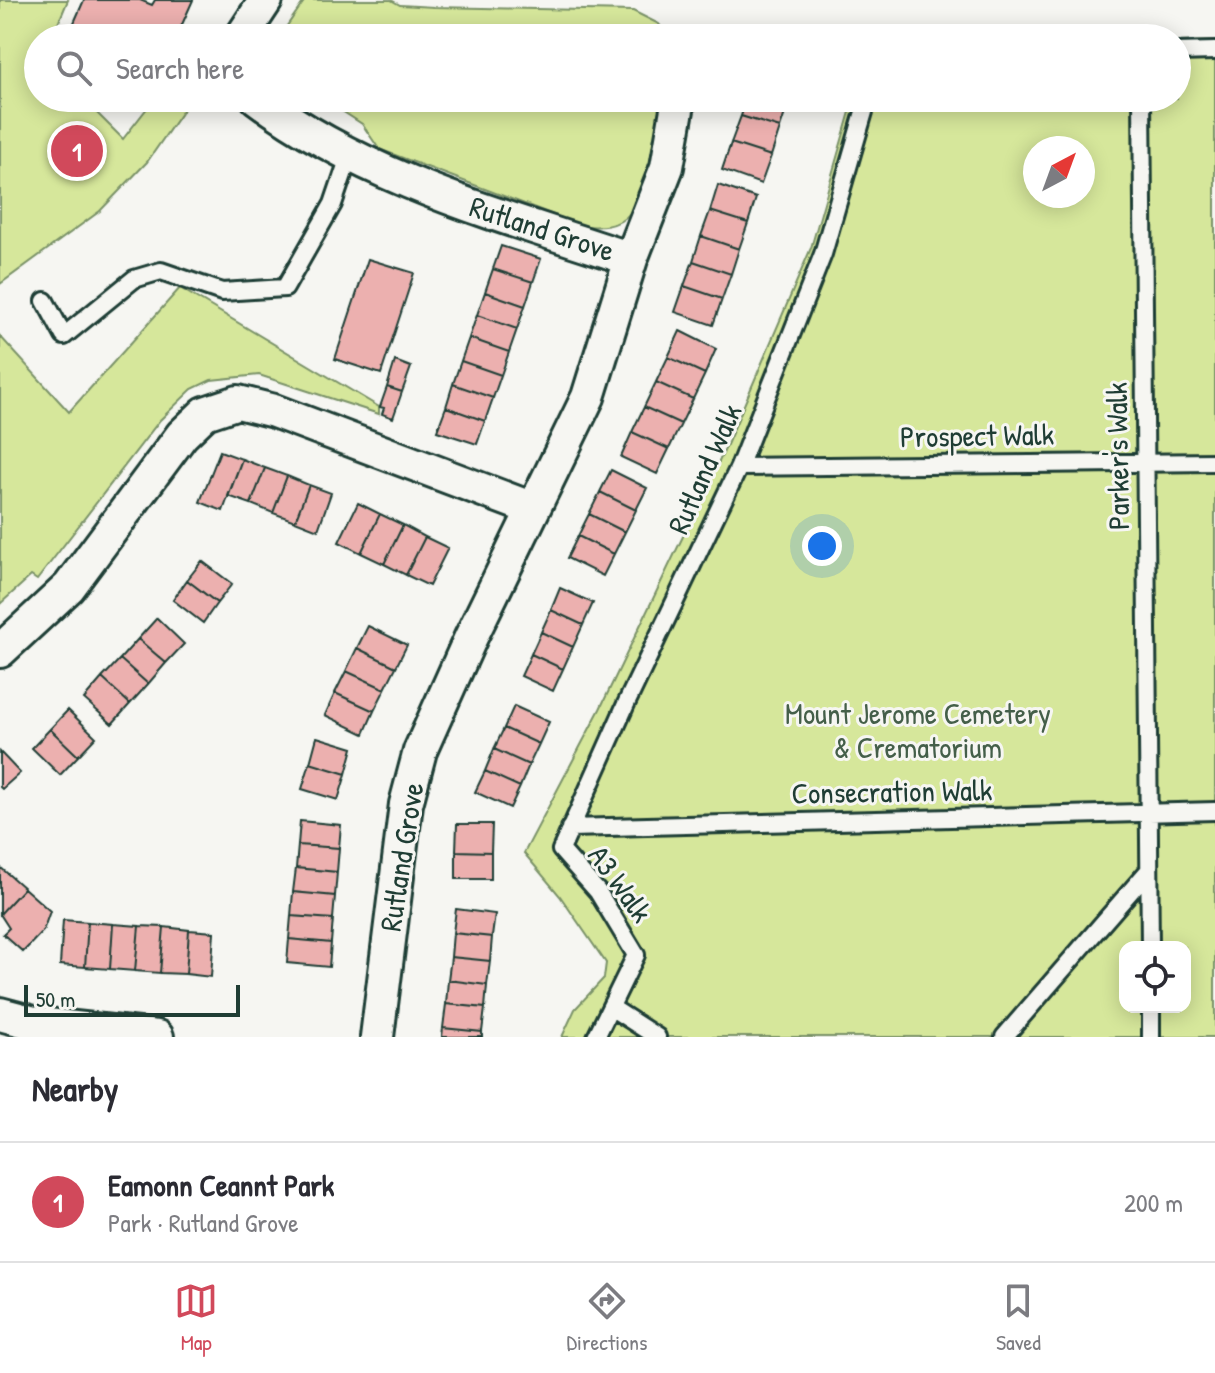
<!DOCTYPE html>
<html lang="en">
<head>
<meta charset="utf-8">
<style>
  :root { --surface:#fff; --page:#f2f2f3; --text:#2b2b33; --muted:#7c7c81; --line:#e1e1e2; --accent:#d1495b }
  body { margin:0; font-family:"Patrick Hand",sans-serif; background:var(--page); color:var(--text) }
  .controls { position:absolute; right:24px; bottom:24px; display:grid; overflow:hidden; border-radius:16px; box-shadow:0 4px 20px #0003 }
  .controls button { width:72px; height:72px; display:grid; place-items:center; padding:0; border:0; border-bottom:2px solid var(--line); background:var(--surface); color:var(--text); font:40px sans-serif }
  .compass { position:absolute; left:1023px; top:136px; width:72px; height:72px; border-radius:50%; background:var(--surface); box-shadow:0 4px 20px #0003; rotate:41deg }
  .scale { position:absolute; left:24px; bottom:20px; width:216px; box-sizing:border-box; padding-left:8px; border:4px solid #1f3d34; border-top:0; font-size:22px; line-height:28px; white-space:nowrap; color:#1f3d34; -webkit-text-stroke:6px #f6f6f2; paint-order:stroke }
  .you { position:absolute; left:822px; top:546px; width:28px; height:28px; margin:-20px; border:6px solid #fff; border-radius:50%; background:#1a73e8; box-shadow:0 0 0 12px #1a73e833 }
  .badge { display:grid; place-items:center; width:52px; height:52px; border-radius:50%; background:var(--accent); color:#fff; font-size:26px; font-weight:700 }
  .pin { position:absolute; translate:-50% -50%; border:4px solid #fff; box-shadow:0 2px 8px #0006 }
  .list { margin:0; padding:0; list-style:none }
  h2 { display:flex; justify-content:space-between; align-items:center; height:104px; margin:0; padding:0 32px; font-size:34px }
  h2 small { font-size:26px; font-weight:400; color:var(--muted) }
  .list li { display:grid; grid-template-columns:52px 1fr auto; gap:24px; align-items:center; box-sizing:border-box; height:120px; padding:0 32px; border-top:2px solid var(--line) }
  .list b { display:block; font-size:30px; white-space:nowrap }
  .list p { margin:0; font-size:26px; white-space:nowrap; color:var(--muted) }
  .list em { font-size:26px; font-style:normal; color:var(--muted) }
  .icon { flex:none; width:44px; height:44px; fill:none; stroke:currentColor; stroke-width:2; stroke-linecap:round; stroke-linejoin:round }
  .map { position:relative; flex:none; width:1215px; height:1037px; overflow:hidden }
  .search { position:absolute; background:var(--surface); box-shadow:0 4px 20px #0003; left:24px; right:24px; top:24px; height:88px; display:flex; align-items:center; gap:20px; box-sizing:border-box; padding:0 28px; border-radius:44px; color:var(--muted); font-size:30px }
  .sheet { height:224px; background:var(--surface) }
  nav { display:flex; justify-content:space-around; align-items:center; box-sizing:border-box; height:112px; border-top:2px solid var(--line); background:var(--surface); font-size:22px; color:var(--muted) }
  nav a { display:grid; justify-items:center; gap:4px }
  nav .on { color:var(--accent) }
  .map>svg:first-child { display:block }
</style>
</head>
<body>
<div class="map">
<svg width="1215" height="1037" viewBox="0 0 1215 1037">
  <rect width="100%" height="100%" fill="#f6f6f2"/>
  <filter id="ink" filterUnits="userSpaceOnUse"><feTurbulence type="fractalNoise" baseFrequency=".0125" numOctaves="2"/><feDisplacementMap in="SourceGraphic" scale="16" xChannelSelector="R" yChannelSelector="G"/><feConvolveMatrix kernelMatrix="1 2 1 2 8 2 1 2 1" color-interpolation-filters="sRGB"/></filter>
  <g filter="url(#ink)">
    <path fill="#d6e79b" stroke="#7a9268" stroke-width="2" fill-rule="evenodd" d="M0 0H68L52 38H38V98H82L123 139 155 98H183L188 103 147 162 100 211 0 284Z
      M305 0H391L400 5 434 7 633 11 659 24 664 31 660 38H284L282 33Z
      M1215 41V1037H562L575 1009 604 978 606 963 560 896 524 853 600 709 726 447 811 248 854 98H1177V42ZM1035 148H1083V196H1035ZM1125 947H1185V1007H1125Z
      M322 98H659C666 116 642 198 630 213 618 228 599 227 583 226L379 149 362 124Z
      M180 288 379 407V414L259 375 211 380 192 389 160 420 37 580 31 576 0 604V336L69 412Z"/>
    <path fill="#ecb0af" stroke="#1f3d34" stroke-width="2" d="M84 0H140L152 5 155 0H193L176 38H78L69 34Z
      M747 98 789 101 780 128 741 116Z
      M741 116 780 128 771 156 731 143Z
      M731 143 771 156 761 184 722 170Z
      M718 185 756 198 748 223 710 211Z
      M710 211 748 223 739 249 701 236Z
      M701 236 739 249 731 274 693 261Z
      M501 246 541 259 533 282 493 269Z
      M368 259 414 273 381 374 335 359Z
      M693 261 731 274 722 299 684 286Z
      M493 269 533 282 525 306 485 292Z
      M684 286 722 299 713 325 675 312Z
      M485 292 525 306 517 329 477 315Z
      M477 315 517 329 509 352 469 338Z
      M680 331 716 349 705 374 668 357Z
      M469 338 509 352 501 375 461 361Z
      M668 357 705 374 693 399 656 382Z
      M395 361 411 367 402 392 387 387Z
      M461 361 501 375 493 398 453 384Z
      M656 382 693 399 681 424 644 407Z
      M453 384 493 398 485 421 446 407Z
      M387 387 402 392 393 418 382 414 384 408 380 407Z
      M446 407 485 421 477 444 437 431Z
      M644 407 681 424 669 449 632 432Z
      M632 432 669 449 657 474 621 457Z
      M220 451 242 459 223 511 200 502Z
      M242 459 265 468 251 504 228 496Z
      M265 468 287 476 273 513 251 504Z
      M611 470 647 488 636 510 600 492Z
      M287 476 309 485 295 521 273 513Z
      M309 485 331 493 318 530 295 521Z
      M600 492 636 510 625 532 589 514Z
      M358 503 380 514 361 553 339 542Z
      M380 514 403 525 384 564 361 553Z
      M589 514 625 532 614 554 578 536Z
      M403 525 425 537 406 575 384 564Z
      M578 536 614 554 603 576 567 558Z
      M425 537 448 548 429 586 406 575Z
      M202 561 232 584 217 603 187 580Z
      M187 580 217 603 203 623 173 600Z
      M560 588 593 603 583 625 551 610Z
      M551 610 583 625 573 647 541 632Z
      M157 618 184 644 166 663 138 639Z
      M368 626 407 645 396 667 357 648Z
      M541 632 573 647 563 669 531 654Z
      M138 639 166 663 148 684 120 659Z
      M357 648 396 667 385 689 346 671Z
      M531 654 563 669 553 691 521 676Z
      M120 659 148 684 130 704 102 678Z
      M346 671 385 689 374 711 335 693Z
      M102 678 130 704 112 724 84 699Z
      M335 693 374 711 364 734 325 715Z
      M514 706 549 722 539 744 504 728Z
      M68 710 96 737 78 756 50 729Z
      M504 728 539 744 529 765 494 749Z
      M50 729 78 756 60 775 32 748Z
      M317 737 353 748 346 774 310 763Z
      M494 749 529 765 520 787 485 771Z
      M0 752 20 773 2 789 0 787Z
      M310 763 346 774 338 800 302 789Z
      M485 771 520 787 510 808 475 792Z
      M300 821 341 825 339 848 298 845Z
      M457 824H492L491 852 456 851Z
      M298 845 339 848 337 872 296 868Z
      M456 851 491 852V879H456Z
      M0 867 24 888 0 914Z
      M296 868 337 872 335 896 293 892Z
      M24 888 50 911 43 931 23 952 3 934 9 928 0 914Z
      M293 892 335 896 333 919 291 916Z
      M456 909 495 914 492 937 453 933Z
      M291 916 333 919 331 943 289 939Z
      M63 920 88 922 85 967 60 965Z
      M88 922 113 924 110 969 85 967Z
      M113 924 139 926 135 971 110 969Z
      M139 926 164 927 160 973 135 971Z
      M164 927 189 930 186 974 160 973Z
      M189 930 214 932 211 977 186 974Z
      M453 933 492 937 490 961 451 957Z
      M289 939 331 943 329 967 287 963Z
      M451 957 490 961 487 985 448 980Z
      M448 980 487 985 485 1008 446 1004Z
      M446 1004 485 1008 482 1032 443 1028Z
      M443 1028 482 1032V1037H442Z"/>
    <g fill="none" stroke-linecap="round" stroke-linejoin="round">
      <g stroke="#1f3d34" stroke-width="22">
        <path id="lane" d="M1177 52 1215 51
          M1142 98 1150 947
          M45 301 64 336 134 279 161 271 222 292 285 288 333 204 350 154
          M739 467 1215 462
          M570 828 1215 811
          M1151 1007V1037
          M612 1008 657 1037
          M596 1037 636 955 598 892 561 850 626 704 739 467 823 254 868 98
          M1004 1037 1149 870"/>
      </g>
      <g stroke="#1f3d34" stroke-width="38">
        <path id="street" d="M241 38 266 0
          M257 98C367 180 503 216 631 259
          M0 651 69 587 182 435 205 413 238 402 274 411 533 509
          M0 1014 38 1024 157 1037
          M377 1037 406 804 420 751 471 637 588 397 631 259 667 167 679 98"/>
      </g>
      <use href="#lane" stroke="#f6f6f2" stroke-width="16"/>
      <use href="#street" stroke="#f6f6f2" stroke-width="32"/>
    </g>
  </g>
  <g text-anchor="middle" stroke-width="6" stroke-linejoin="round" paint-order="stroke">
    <g font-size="30" fill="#1f3d34" stroke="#f6f6f2">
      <text transform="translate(542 229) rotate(18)" y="10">Rutland Grove</text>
      <text transform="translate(977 436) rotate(-1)" y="10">Prospect Walk</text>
      <text transform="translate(1118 456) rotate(-91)" y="10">Parker's Walk</text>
      <text transform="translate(705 469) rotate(-66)" y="10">Rutland Walk</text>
      <text transform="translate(892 792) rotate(-1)" y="10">Consecration Walk</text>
      <text transform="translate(402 857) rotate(-81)" y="10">Rutland Grove</text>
      <text transform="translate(620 884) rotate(54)" y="10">A3 Walk</text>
    </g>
    <g font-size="30" fill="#445f49" stroke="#f6f6f2">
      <text x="918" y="724">Mount Jerome Cemetery<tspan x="918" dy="34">&amp; Crematorium</tspan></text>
    </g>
  </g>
</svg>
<div class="controls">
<button><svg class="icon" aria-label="locate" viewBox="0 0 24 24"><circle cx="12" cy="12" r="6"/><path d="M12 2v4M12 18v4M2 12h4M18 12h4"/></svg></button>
</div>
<svg class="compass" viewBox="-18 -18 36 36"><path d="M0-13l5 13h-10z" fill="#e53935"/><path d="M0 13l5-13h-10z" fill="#7c7c81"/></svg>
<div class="scale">50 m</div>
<div class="you"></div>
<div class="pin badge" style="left:77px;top:151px">1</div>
<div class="search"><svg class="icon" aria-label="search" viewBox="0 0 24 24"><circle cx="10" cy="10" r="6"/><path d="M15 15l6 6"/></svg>Search here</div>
</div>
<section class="sheet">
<h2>Nearby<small></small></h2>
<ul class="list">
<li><span class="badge">1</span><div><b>Eamonn Ceannt Park</b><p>Park · Rutland Grove</p></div><em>200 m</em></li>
</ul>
</section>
<nav>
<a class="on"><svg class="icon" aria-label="map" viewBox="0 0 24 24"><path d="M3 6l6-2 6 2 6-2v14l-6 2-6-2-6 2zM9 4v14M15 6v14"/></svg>Map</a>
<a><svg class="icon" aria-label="directions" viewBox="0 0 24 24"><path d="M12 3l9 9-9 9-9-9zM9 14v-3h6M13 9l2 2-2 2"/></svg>Directions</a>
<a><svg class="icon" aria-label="saved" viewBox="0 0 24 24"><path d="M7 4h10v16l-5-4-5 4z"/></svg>Saved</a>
</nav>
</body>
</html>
